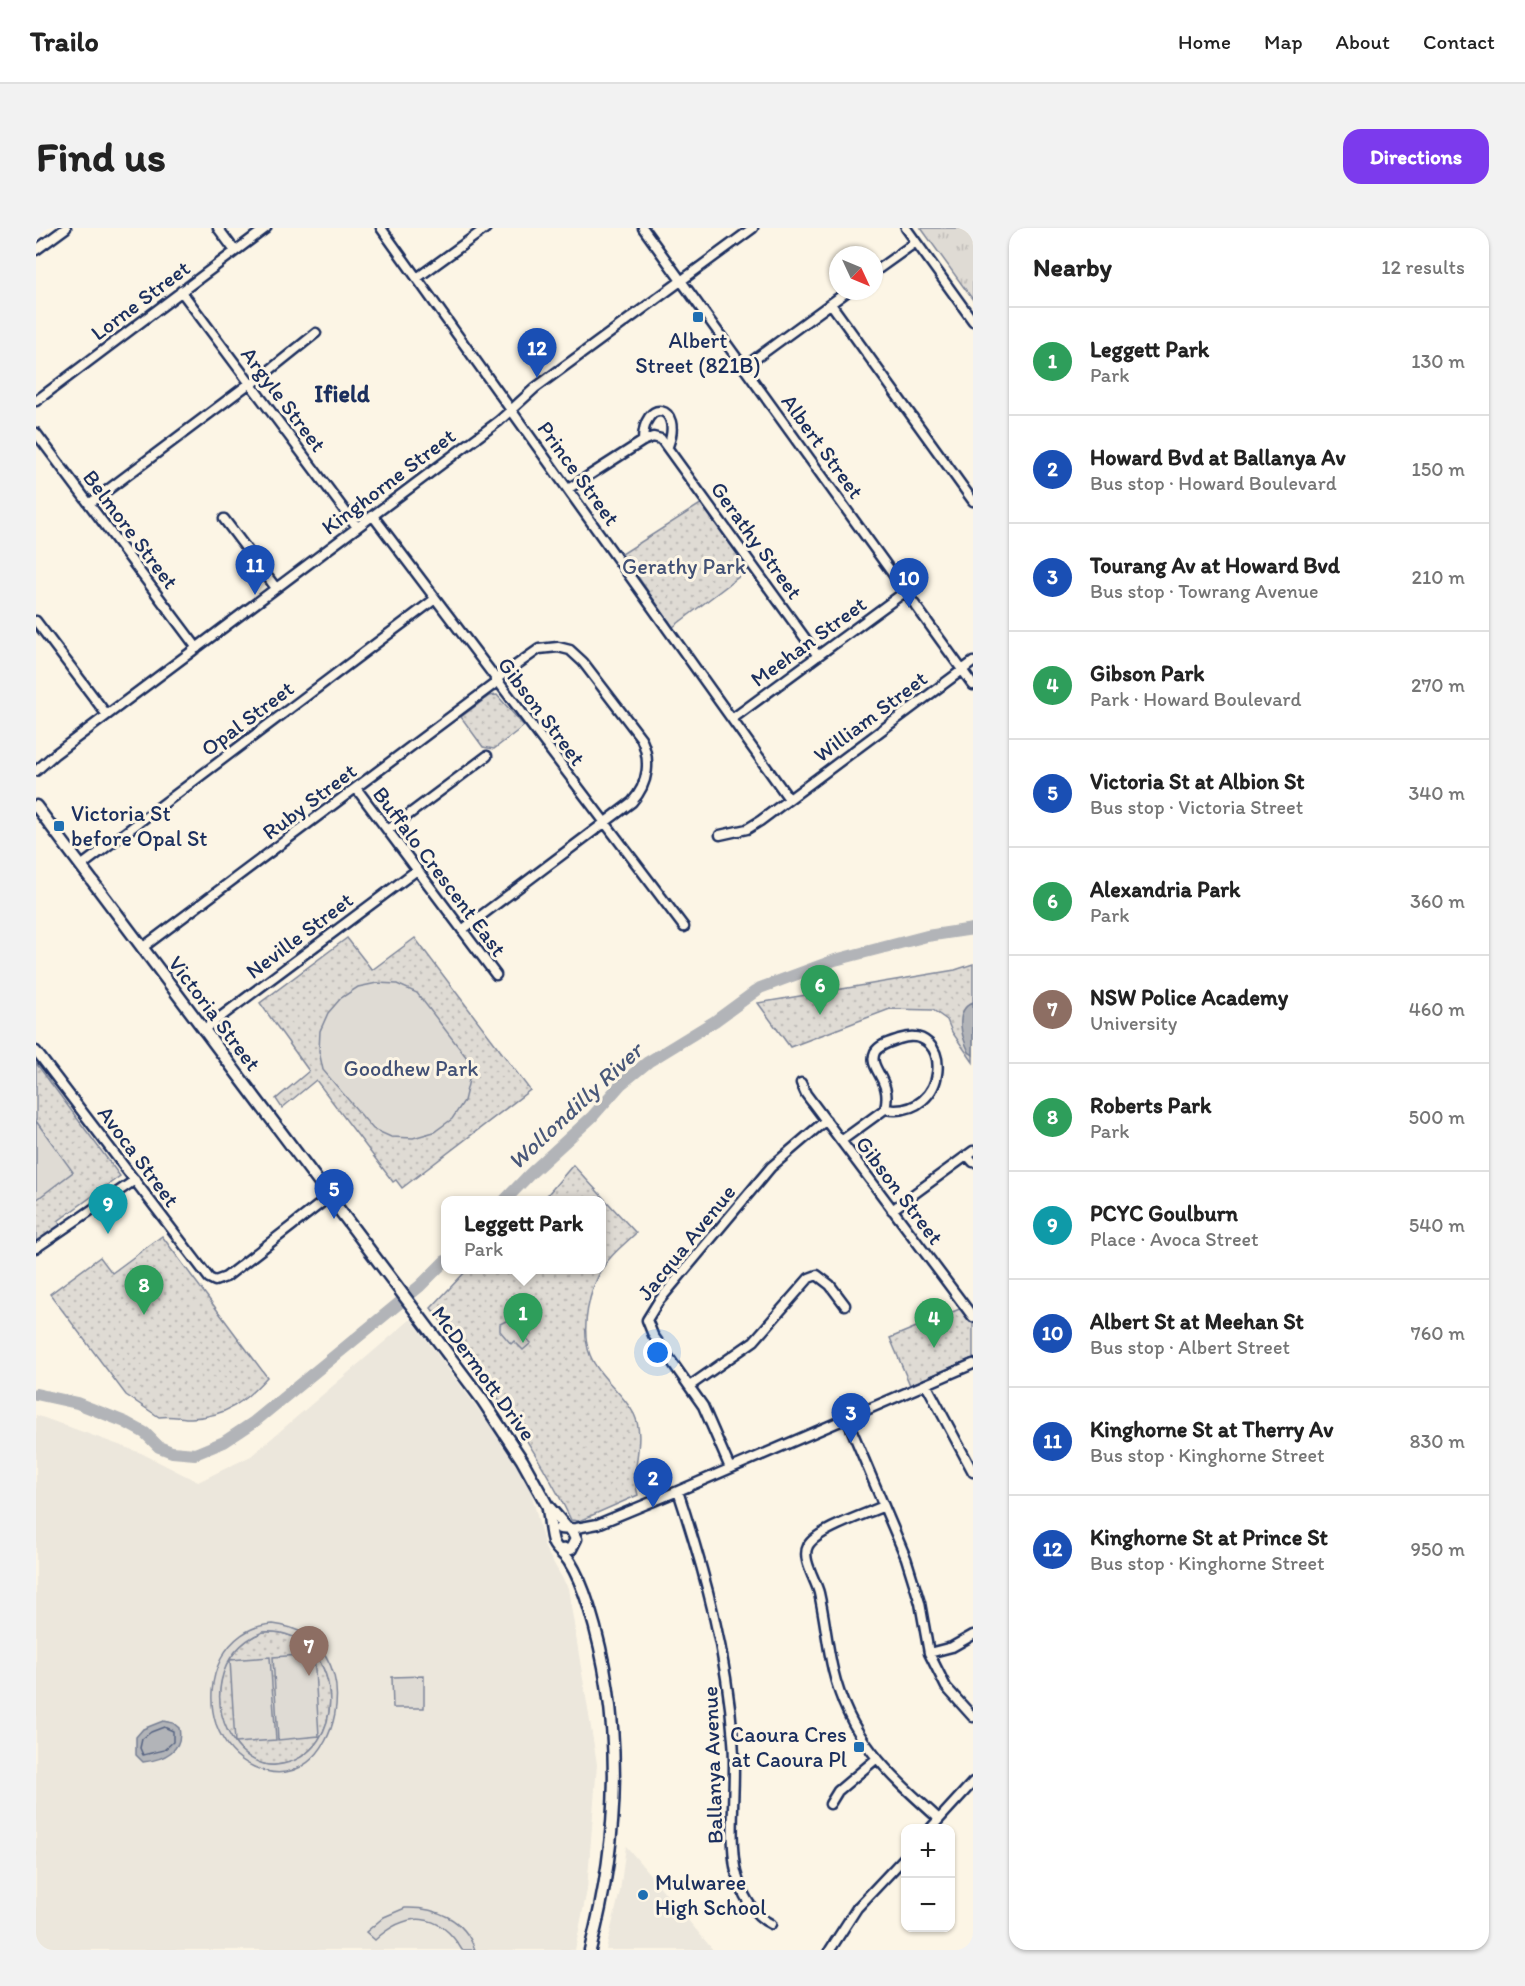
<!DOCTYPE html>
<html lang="en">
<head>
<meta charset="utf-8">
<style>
  :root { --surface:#fff; --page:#f2f2f2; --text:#222; --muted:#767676; --line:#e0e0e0; --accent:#7c3aed }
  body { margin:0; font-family:Itim,sans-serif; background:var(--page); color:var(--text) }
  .controls { position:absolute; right:18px; bottom:18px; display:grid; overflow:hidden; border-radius:12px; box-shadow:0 2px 4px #0004 }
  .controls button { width:54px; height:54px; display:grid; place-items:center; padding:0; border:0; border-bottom:2px solid var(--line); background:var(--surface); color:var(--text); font:30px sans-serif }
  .compass { position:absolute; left:793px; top:18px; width:54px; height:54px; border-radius:50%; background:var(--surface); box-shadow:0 2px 4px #0004; rotate:134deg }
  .you { position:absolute; left:622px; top:1125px; width:21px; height:21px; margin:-15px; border:4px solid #fff; border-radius:50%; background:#1a73e8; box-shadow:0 0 0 9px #1a73e833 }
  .badge { display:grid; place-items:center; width:39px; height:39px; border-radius:50%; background:var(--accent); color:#fff; font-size:20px; font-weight:700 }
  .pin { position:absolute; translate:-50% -50px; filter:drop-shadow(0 2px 3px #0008) }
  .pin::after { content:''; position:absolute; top:32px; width:21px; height:18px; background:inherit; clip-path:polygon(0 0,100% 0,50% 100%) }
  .popup { position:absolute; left:405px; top:968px; width:165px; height:78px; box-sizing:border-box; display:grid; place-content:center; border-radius:12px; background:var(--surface); filter:drop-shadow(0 2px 4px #0005); font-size:20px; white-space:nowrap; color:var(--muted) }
  .popup b { font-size:22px; color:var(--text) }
  .popup::after { content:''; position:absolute; left:50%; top:100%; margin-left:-12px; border:12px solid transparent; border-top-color:var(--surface) }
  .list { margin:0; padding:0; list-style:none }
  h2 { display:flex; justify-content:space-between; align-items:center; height:78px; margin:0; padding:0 24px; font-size:26px }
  h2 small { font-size:20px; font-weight:400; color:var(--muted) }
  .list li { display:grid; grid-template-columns:39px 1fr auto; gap:18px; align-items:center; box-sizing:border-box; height:108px; padding:0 24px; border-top:2px solid var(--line) }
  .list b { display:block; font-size:22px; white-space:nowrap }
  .list p { margin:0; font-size:20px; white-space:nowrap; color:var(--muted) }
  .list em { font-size:20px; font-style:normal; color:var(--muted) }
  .map { position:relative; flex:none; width:937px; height:1722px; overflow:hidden; border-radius:18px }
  header { display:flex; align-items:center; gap:36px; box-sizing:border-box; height:84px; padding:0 30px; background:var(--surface); border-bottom:2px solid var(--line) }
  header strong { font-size:28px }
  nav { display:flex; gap:33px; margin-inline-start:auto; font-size:21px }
  .intro { display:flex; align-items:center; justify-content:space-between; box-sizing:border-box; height:144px; padding:0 36px }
  h1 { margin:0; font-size:42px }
  .button { padding:15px 27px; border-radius:18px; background:var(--accent); color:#fff; font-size:21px; font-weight:700 }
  main { display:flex; gap:36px; padding:0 36px }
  aside { flex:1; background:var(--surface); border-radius:18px; box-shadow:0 2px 4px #0004 }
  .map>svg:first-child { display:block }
</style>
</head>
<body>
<header>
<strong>Trailo</strong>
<nav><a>Home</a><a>Map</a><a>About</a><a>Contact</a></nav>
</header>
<div class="intro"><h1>Find us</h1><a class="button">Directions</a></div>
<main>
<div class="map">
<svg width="937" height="1722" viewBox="0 0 937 1722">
  <defs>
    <pattern id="grass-tufts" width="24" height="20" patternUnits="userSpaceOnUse" patternTransform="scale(1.5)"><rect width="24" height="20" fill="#dfdbd4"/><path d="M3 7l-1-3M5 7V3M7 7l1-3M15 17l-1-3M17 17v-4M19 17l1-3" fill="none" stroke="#bfbcb8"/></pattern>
    <pattern id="park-dots" width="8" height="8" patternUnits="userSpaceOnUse" patternTransform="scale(1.5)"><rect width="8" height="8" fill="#dfdbd4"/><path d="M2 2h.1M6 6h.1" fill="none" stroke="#bfbcb8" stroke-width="1.8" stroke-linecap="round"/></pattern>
  </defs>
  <rect width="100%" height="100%" fill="#fcf5e5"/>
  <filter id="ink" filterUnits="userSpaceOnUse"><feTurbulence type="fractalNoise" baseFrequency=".0167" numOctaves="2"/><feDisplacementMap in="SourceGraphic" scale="12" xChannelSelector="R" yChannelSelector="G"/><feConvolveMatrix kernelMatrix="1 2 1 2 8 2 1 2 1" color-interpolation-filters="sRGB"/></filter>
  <g filter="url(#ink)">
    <path fill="#ece7dc" d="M375 1091 462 1208 484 1243 495 1263 509 1320 532 1360 561 1536 551 1662 539 1722H0V1187L105 1225 162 1254 215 1228Z
      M590 1618 677 1722H570L584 1663Z"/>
    <path fill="url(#grass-tufts)" stroke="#7d8599" stroke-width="1.5" d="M885 0H937V72Z"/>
    <path fill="url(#park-dots)" stroke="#7d8599" stroke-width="1.5" d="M666 275 713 341 637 399 586 326Z
      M461 467 488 498 458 521 447 519 425 489 453 468Z
      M311 710 336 742 379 710 494 862 366 960 360 952 357 954 280 852 246 880 240 871 273 843 224 775Z
      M937 736V834L916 804 911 792 897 782 854 781 754 819 722 775 919 742Z
      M0 835 84 948 22 993 26 1000 0 1017Z
      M537 937 600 1005C590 1015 575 1026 568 1038 553 1061 544 1101 554 1127 563 1149 587 1165 598 1186 611 1213 593 1241 602 1267L543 1293 535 1292C498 1214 447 1148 395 1080L431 1042H565V972H507Z
      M126 1008 231 1149C209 1173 190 1189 155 1190 144 1190 135 1187 123 1189L90 1167 14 1066 64 1029 76 1045Z
      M926 1080 937 1095V1130L874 1157 854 1110Z
      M227 1404C309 1399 318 1529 240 1537 226 1539 210 1530 201 1518 170 1480 180 1422 227 1404Z"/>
    <path fill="#dfdbd4" stroke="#7d8599" stroke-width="1.5" fill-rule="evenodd" d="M341 755 361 756 381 765 431 830 433 852 428 873 416 891 398 904 377 910 355 909 337 901 287 842 283 823 284 803 292 785 305 770 322 759Z
      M0 893 37 944 0 972Z
      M472 1092 495 1115 487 1122 478 1113 475 1116 464 1103V1096Z
      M237 1396C342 1408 303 1577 218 1539 200 1531 187 1515 180 1496 166 1453 188 1399 237 1396ZM227 1404C309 1399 318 1529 240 1537 226 1539 210 1529 201 1518 171 1480 180 1422 227 1404Z
      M278 1426 283 1508 242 1512 237 1429Z
      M234 1429 240 1512 199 1515 194 1432Z
      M388 1448V1480H357L356 1449Z
      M369 1680C400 1679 429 1691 439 1722H426C403 1683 371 1683 339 1712L330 1704 348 1689Z"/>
    <path fill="#b2b4b8" stroke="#767f94" stroke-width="1.5" d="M937 774V827L933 824C926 809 917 783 937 774Z
      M127 1493 137 1495 143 1500C148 1522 128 1532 107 1534L100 1527V1509L107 1501Z"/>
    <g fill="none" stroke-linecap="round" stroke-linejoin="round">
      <path stroke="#576482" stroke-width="1.5" d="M128 1499 137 1503V1514L128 1522 107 1527 104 1520 106 1511 115 1504Z"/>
      <path stroke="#b2b4b8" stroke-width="12" d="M469 972 494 946 556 889 585 856 612 834 679 793 724 760 799 732 891 708 937 701
        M0 1166 41 1175 89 1194 109 1205 123 1219 136 1224 159 1226 188 1214 218 1194 384 1058 409 1033"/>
      <g stroke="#1b2f5e" stroke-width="13">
        <path id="minor" d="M182 0 199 23
          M345 0 753 571
          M607 0 937 457
          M870 0 937 93
          M0 22 30 0
          M838 44 880 14
          M381 50 450 0
          M145 63 321 299
          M795 76 937 273
          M708 139 812 63
          M215 157 280 105
          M0 173 230 0
          M0 205 161 420
          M607 213C607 168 648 177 632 218
          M532 261 607 213 617 209 625 211 782 428
          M53 276 214 155
          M337 288 648 699
          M188 291 240 360
          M0 393 71 487
          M696 491 870 363
          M0 543 19 526 463 193 499 160 717 0
          M320 560 460 747
          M352 602 451 528
          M684 607 711 601 724 593 937 434
          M45 638 399 371
          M426 702 596 574C613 555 615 532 605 510L547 434 534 422 522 419 503 421 459 452
          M106 720 461 454
          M167 802 381 642
          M0 823 173 1050 179 1053 190 1049 293 969
          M765 855 770 866 937 1089
          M805 913 849 881C915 892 918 793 863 811 855 814 844 816 839 824 831 841 857 851 849 881
          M931 927 937 934
          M856 982 937 923
          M0 1020 99 952
          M890 1156 937 1244
          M655 1157 718 1113 773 1050 781 1047 794 1057 809 1077
          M811 1191 870 1330 884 1375 893 1425 910 1459 937 1489
          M694 1240 667 1178 617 1107 611 1092 622 1074 735 939 790 892
          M642 1263C669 1345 691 1425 697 1512 701 1553 692 1606 700 1644 705 1664 716 1687 735 1696
          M848 1278C830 1286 780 1302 772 1318 765 1331 780 1352 783 1365 789 1391 791 1417 797 1442 813 1511 853 1546 903 1591
          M535 1301 562 1296 642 1263 937 1136
          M893 1425 916 1419 937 1407
          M794 1576 802 1563 840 1531
          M895 1600 937 1554
          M794 1722 821 1680 870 1628"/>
      </g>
      <g stroke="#1b2f5e" stroke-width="15">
        <path id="major" d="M0 578 447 1173 486 1232 511 1277 530 1299
          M512 1281C514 1291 514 1308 518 1316 521 1322 529 1327 533 1333 542 1347 548 1363 553 1379 588 1491 584 1610 554 1722
          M524 1300 535 1301 540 1311 535 1321 525 1322"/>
      </g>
      <use href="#minor" stroke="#fcf5e5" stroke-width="8"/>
      <use href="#major" stroke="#fcf5e5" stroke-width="10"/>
    </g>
  </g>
  <g fill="#1f6fb2" stroke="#fcf5e5" stroke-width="2">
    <rect x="656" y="83" width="12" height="12" rx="3"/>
    <rect x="17" y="592" width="12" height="12" rx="3"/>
    <rect x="817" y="1513" width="12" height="12" rx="3"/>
    <circle cx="607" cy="1667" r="6"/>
  </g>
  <g text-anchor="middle" stroke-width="6" stroke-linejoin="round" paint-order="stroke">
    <g font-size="22" fill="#1b2f5e" stroke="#fcf5e5">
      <text transform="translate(104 72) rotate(-37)" y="8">Lorne Street</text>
      <text transform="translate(248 171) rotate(53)" y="8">Argyle Street</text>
      <text transform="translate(787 218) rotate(54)" y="8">Albert Street</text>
      <text transform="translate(543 245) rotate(54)" y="8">Prince Street</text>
      <text transform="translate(352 253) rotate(-37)" y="8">Kinghorne Street</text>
      <text transform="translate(95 301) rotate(53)" y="8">Belmore Street</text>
      <text transform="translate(721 312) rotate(54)" y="8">Gerathy Street</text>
      <text transform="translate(772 413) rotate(-36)" y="8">Meehan Street</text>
      <text transform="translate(506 483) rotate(53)" y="8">Gibson Street</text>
      <text transform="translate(834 488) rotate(-37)" y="8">William Street</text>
      <text transform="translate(211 490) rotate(-37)" y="8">Opal Street</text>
      <text transform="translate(273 573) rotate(-37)" y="8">Ruby Street</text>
      <text transform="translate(404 643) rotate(53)" y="8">Buffalo Crescent East</text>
      <text transform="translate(263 707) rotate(-37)" y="8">Neville Street</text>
      <text transform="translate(179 785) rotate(53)" y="8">Victoria Street</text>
      <text transform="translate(103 928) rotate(53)" y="8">Avoca Street</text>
      <text transform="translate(864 962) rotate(53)" y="8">Gibson Street</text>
      <text transform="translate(650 1014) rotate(-51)" y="8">Jacqua Avenue</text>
      <text transform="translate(448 1145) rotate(54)" y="8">McDermott Drive</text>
      <text transform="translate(676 1537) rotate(-92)" y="8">Ballanya Avenue</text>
    </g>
    <g font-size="22" fill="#1b2f5e" stroke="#fcf5e5" text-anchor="start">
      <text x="662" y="120" text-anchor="middle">Albert<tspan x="662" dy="25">Street (821B)</tspan></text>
      <text x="35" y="593">Victoria St<tspan x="35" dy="25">before Opal St</tspan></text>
      <text x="811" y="1514" text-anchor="end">Caoura Cres<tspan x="811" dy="25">at Caoura Pl</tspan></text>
      <text x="619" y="1662">Mulwaree<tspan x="619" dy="25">High School</tspan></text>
    </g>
    <g font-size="22" fill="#425176" stroke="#fcf5e5">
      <text x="648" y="346">Gerathy Park</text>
      <text x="375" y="848">Goodhew Park</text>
    </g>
    <g font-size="24" font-weight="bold" fill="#1b2f5e" stroke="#fcf5e5">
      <text x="306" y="174">Ifield</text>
    </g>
    <g font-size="24" font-style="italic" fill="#485779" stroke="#fcf5e5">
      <text transform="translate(539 878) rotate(-43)" y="8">Wollondilly River</text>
    </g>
  </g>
</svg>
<div class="controls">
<button>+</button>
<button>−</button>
</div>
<svg class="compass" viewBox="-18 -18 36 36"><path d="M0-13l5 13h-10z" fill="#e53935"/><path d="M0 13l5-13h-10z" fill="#767676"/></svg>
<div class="you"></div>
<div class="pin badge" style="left:487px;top:1115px;background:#2e9e5b">1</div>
<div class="popup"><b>Leggett Park</b>Park</div>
<div class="pin badge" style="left:617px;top:1280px;background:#1a4fb4">2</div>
<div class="pin badge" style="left:815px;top:1215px;background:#1a4fb4">3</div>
<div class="pin badge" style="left:898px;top:1120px;background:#2e9e5b">4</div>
<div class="pin badge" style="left:298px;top:991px;background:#1a4fb4">5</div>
<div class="pin badge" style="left:784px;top:787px;background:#2e9e5b">6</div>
<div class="pin badge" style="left:273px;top:1448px;background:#8d6e63">7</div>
<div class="pin badge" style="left:108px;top:1087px;background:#2e9e5b">8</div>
<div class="pin badge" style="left:72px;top:1006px;background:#0f9aa8">9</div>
<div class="pin badge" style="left:873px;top:380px;background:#1a4fb4">10</div>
<div class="pin badge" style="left:219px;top:367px;background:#1a4fb4">11</div>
<div class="pin badge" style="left:501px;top:150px;background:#1a4fb4">12</div>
</div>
<aside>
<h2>Nearby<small>12 results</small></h2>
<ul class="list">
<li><span class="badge" style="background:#2e9e5b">1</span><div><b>Leggett Park</b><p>Park</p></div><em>130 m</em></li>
<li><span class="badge" style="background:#1a4fb4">2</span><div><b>Howard Bvd at Ballanya Av</b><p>Bus stop · Howard Boulevard</p></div><em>150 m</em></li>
<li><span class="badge" style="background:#1a4fb4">3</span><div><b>Tourang Av at Howard Bvd</b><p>Bus stop · Towrang Avenue</p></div><em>210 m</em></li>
<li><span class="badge" style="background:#2e9e5b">4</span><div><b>Gibson Park</b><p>Park · Howard Boulevard</p></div><em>270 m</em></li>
<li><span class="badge" style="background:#1a4fb4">5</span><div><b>Victoria St at Albion St</b><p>Bus stop · Victoria Street</p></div><em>340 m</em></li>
<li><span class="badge" style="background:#2e9e5b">6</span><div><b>Alexandria Park</b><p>Park</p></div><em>360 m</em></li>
<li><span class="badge" style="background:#8d6e63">7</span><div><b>NSW Police Academy</b><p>University</p></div><em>460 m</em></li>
<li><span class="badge" style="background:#2e9e5b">8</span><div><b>Roberts Park</b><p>Park</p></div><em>500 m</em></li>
<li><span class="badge" style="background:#0f9aa8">9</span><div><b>PCYC Goulburn</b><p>Place · Avoca Street</p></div><em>540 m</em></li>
<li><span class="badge" style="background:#1a4fb4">10</span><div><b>Albert St at Meehan St</b><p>Bus stop · Albert Street</p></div><em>760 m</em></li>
<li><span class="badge" style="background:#1a4fb4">11</span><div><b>Kinghorne St at Therry Av</b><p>Bus stop · Kinghorne Street</p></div><em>830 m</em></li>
<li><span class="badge" style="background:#1a4fb4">12</span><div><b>Kinghorne St at Prince St</b><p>Bus stop · Kinghorne Street</p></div><em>950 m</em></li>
</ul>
</aside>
</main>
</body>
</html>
